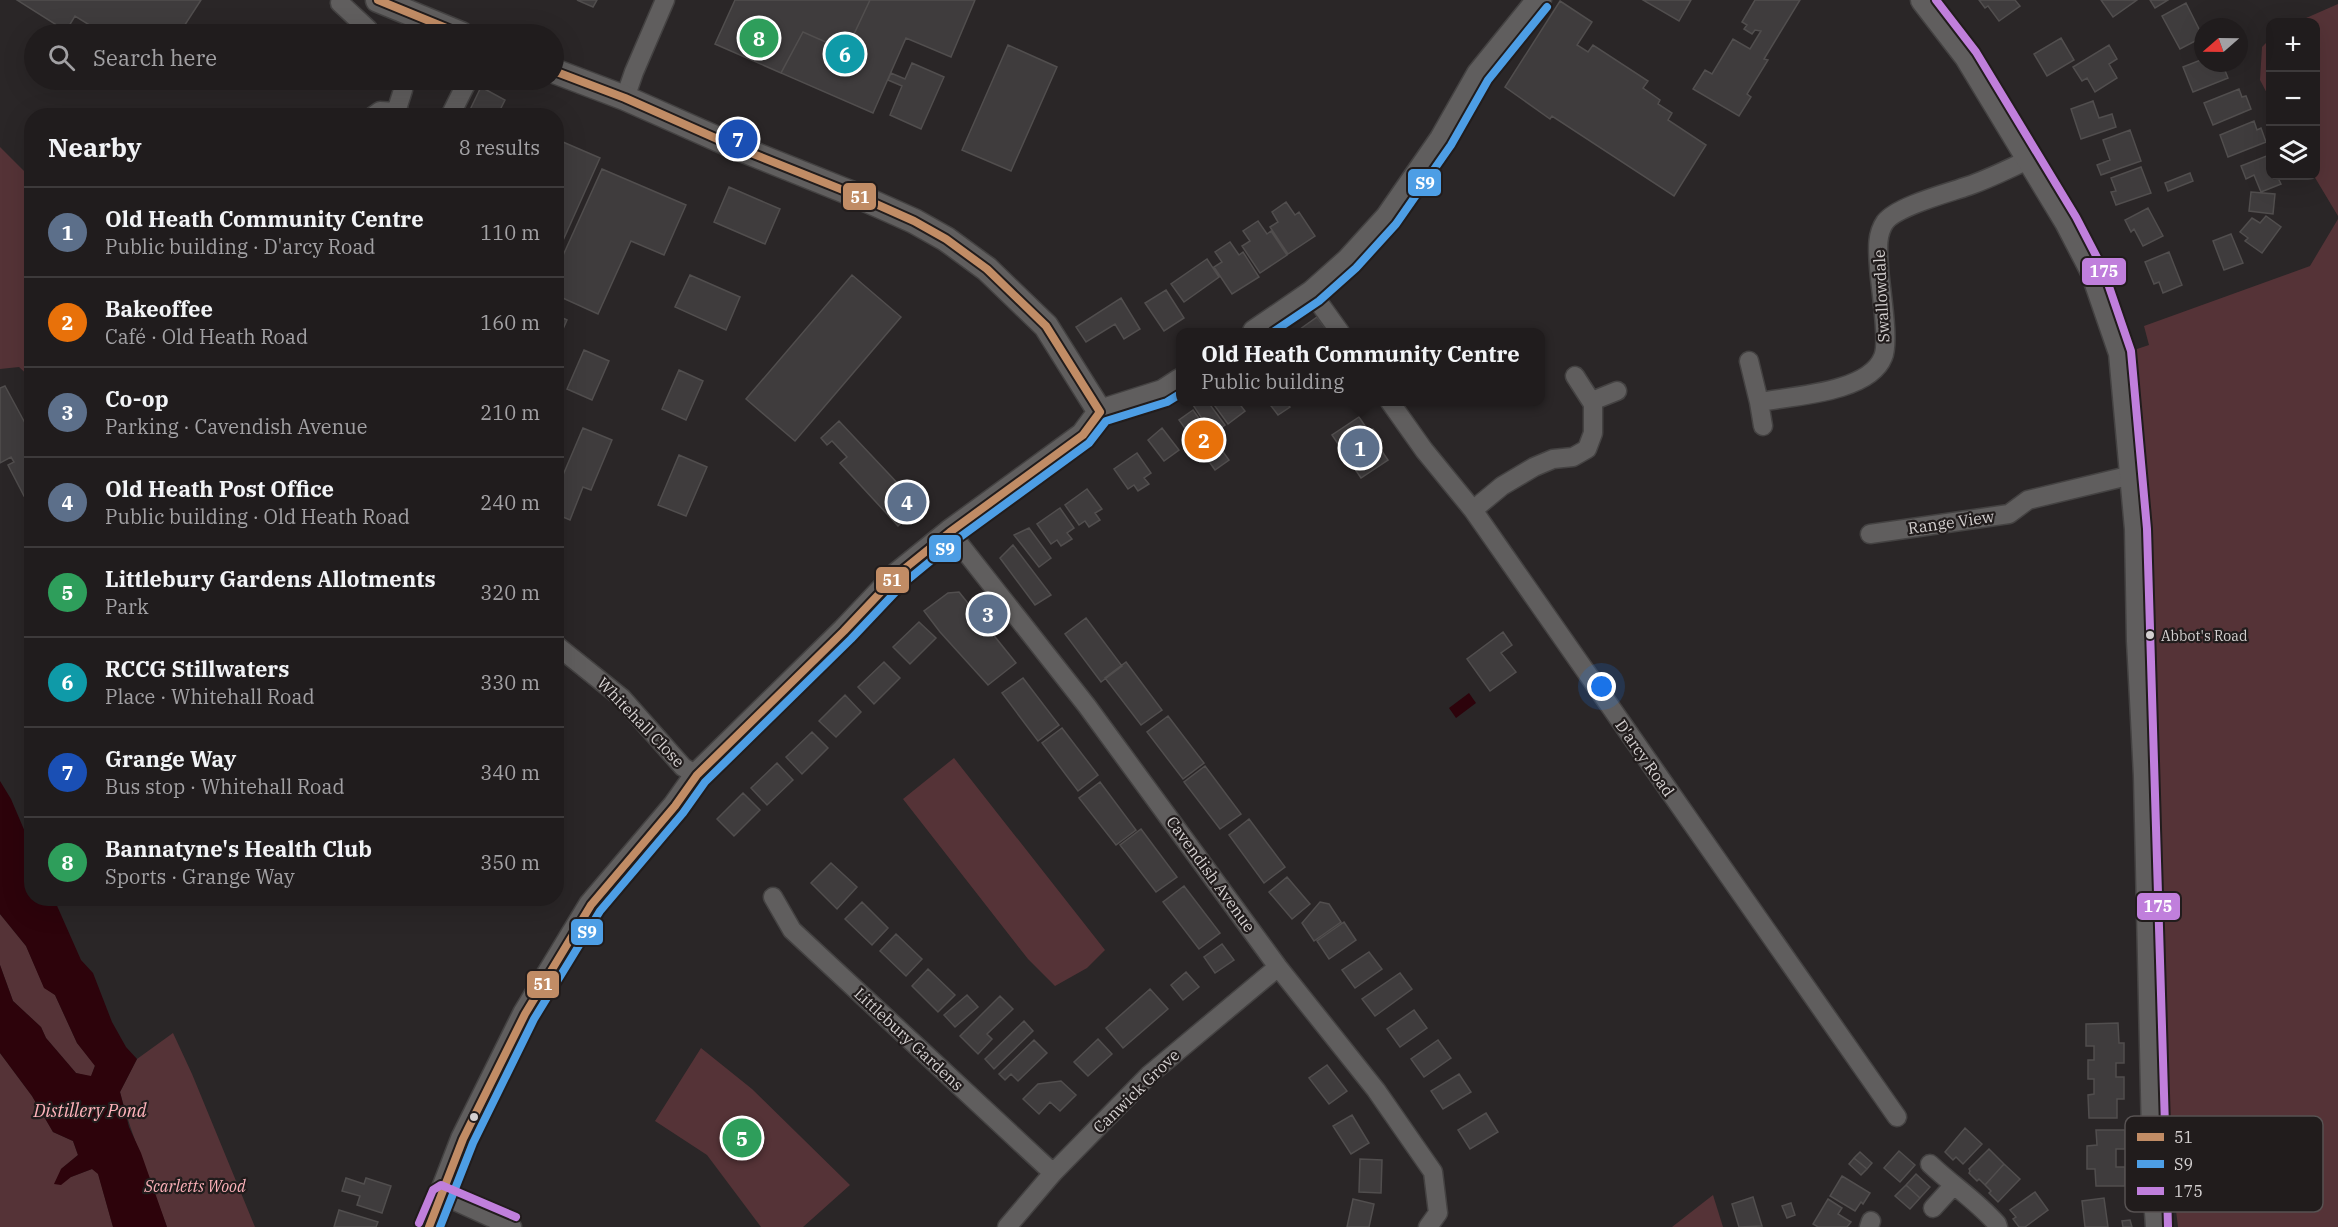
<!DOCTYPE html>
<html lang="en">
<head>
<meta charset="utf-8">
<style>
  :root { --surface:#201c1d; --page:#2d292a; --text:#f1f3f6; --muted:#a2a1a4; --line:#3d3a3b; --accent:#2563eb }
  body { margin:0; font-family:"IBM Plex Serif",serif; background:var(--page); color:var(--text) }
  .controls { position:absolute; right:18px; top:18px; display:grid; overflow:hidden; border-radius:12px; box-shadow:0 6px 24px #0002 }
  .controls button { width:54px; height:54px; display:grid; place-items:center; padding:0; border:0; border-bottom:2px solid var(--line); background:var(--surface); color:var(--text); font:30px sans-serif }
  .compass { position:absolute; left:2194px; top:18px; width:54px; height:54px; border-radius:50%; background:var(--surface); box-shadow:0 6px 24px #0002; rotate:250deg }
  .you { position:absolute; left:1602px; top:687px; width:21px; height:21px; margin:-15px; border:4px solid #fff; border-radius:50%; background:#1a73e8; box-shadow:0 0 0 9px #1a73e833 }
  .badge { display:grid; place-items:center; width:39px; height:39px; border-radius:50%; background:var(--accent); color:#fff; font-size:20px; font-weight:700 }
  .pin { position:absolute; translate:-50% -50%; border:3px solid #fff; box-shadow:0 2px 6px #0006 }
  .popup { position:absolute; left:1176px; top:328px; width:369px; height:78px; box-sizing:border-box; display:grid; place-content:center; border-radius:12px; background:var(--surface); filter:drop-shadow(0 2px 4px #0005); font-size:20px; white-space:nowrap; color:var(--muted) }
  .popup b { font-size:22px; color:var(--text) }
  .popup::after { content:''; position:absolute; left:50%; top:100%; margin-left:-12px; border:12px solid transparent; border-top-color:var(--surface) }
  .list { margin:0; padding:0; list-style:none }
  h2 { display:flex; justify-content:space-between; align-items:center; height:78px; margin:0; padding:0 24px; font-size:26px }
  h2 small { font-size:20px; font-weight:400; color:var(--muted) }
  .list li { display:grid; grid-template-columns:39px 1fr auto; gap:18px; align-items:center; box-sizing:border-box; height:90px; padding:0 24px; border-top:2px solid var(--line) }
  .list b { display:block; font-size:22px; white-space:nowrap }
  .list p { margin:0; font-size:20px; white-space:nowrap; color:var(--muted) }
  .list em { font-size:20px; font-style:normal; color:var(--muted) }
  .icon { flex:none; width:33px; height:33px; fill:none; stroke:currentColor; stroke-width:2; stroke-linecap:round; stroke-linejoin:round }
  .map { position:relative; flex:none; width:2338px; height:1227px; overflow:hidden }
  .search { position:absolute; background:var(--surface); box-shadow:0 6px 24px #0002; left:24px; top:24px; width:540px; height:66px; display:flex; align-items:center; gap:15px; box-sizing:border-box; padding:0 21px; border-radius:33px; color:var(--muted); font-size:22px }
  .panel { position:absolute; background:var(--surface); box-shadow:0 6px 24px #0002; left:24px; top:108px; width:540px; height:798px; border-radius:24px }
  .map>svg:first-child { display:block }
</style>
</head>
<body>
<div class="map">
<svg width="2338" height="1227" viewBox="0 0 2338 1227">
  <rect width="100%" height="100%" fill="#2a2627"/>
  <path fill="#553337" d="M2338 4V216L2314 176H2316V22H2297Z
    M2270 39V99L2260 80 2262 47Z
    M0 147 31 178V378L19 367 0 369Z
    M2338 219V1227H2178L2172 1177 2151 555 2134 350 2149 345 2144 326 2310 266Z
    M954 758 1105 950 1087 968 1055 986 1028 959 903 799Z
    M0 914 26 946 44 987 55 995 77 1043 95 1065 91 1077 76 1073 46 1038 41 1027 13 1001 0 965Z
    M173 1033 192 1074 255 1227H167C151 1182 132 1138 120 1092L137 1059Z
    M701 1048 752 1089 850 1185 803 1227H761L707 1155 655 1121Z
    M0 1053 32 1096 53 1132 73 1141 78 1155 61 1169 71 1177 92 1169 98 1173 113 1227H0Z
    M1713 1195 1723 1227H1672Z"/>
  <path fill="#2d030b" d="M1469 693 1476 703 1456 718 1449 708Z
    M0 781 11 799 31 846 32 898 54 899 81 960 93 973 112 1022 126 1047 137 1059 120 1092 129 1127 141 1153 167 1227H113L98 1174 92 1169 71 1177 61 1185 54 1184 61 1169 78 1155 73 1141 53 1132 32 1096 0 1053V965L13 1001 41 1027 46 1038 76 1073 91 1076 95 1066 77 1043 55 995 44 988 26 946 0 914Z"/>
  <path fill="#3f3c3d" stroke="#514e4e" stroke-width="1.5" d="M17 0H201L179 34H104L75 16 66 31Z
    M577 0H597L593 7Z
    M735 0H870L846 51 803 32 781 73 715 44Z
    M870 0H975L951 57 906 38 873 113 781 73 803 32 846 51Z
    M1643 0H1691L1679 21Z
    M1755 0H1800L1764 59 1768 60 1747 94 1751 97 1739 116 1693 89 1705 70 1712 74 1733 39 1750 49 1761 31 1755 30 1752 34 1744 29 1747 25 1742 22Z
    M1979 0H2015L2020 6 1999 21 1988 6 1985 8Z
    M2101 0H2137L2113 17Z
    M2150 0H2168L2155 8Z
    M1560 1 1592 22 1577 45 1588 52 1593 45 1648 81 1643 88 1660 100 1658 104 1672 113 1668 120 1706 145 1674 196 1552 116 1550 119 1505 87Z
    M2186 3 2203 37 2180 49 2162 16Z
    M2061 38 2074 60 2047 76 2034 54Z
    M1008 45 1057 67 1011 171 962 150Z
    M2109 45 2117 59 2109 64 2117 78 2095 92 2087 78 2082 81 2073 67Z
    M2203 59V63H2222L2228 78 2193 92 2183 67Z
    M912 63 944 77 921 129 890 115 902 86 888 80 891 73 905 79Z
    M481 87 505 100 497 116H467Z
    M2239 89 2242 97 2246 96 2251 109 2213 125 2204 103Z
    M2093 101 2099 118 2112 114 2116 127 2081 139 2071 109Z
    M2254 121 2257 130 2261 128 2266 142 2228 157 2220 135Z
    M2130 130 2141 161 2101 175 2097 165 2110 160 2103 140Z
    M556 139 600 158 556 256Z
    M2269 155 2270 176H2277L2281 184 2261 192 2254 175 2246 179 2241 166Z
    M2141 167 2151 193 2116 205 2111 192 2116 191 2111 178Z
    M602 169 686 205 664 255 631 241 598 314 556 295V271Z
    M2190 173 2193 181 2168 191 2165 183Z
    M729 187 780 209 765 244 714 222Z
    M2251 192 2275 194 2273 214 2249 211Z
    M1286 202 1295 215 1299 212 1315 236 1288 254 1270 227 1278 222 1272 212Z
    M2148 208 2163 236 2143 246 2134 229 2131 232 2125 220Z
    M2266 216 2281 227 2262 253 2245 241 2248 238 2240 232 2252 218 2260 223Z
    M1258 221 1267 234 1271 231 1287 255 1260 273 1242 246 1250 241 1243 231Z
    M2231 234 2243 263 2224 270 2213 241Z
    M1230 242 1239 255 1243 252 1259 277 1232 294 1214 267 1222 262 1215 252Z
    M2169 252 2182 285 2163 293 2159 282 2154 284 2145 262Z
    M1207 259 1219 277 1184 302 1171 284Z
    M690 275 740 297 726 330 675 307Z
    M852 275 901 317 795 441 746 399Z
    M1166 290 1184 318 1164 331 1145 303Z
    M1121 298 1140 329 1124 339 1115 324 1086 342 1076 327Z
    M556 315 567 320 556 345Z
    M1317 317 1328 332H1296Z
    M584 350 609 361 592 400 567 389Z
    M679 370 703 381 686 420 662 409Z
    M5 386 32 436V492L24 496 8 465 14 462 11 457 0 463V388Z
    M1198 402H1208L1225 425 1212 434 1193 405Z
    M1212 402H1238L1245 411 1228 424Z
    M1268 402H1286L1290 407 1278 415Z
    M1193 410 1229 460 1215 470 1179 420Z
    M1359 417 1369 432 1373 429 1382 441 1377 444 1388 460 1361 478 1332 435Z
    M839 421 919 506 898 526 840 463 847 457 832 441 827 445 821 438Z
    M583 428 612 440 591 490 583 487 570 520 556 514V473L563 475Z
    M1162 428 1179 450 1164 461 1148 440Z
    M1137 453 1151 473 1144 478 1149 484 1138 491 1134 485 1128 489 1114 469Z
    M679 455 707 467 686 516 658 505Z
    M1087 489 1102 509 1095 513 1100 520 1089 527 1085 521 1079 525 1065 505Z
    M1060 508 1074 528 1067 533 1072 539 1061 546 1057 540 1051 544 1037 524Z
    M1029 528 1051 558 1039 567 1014 535Z
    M1013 545 1051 595 1035 605 1000 558Z
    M959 592 1016 663 988 685 940 632 924 611 948 593Z
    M1086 618 1122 666 1101 682 1065 634Z
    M919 622 936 638 910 664 893 647Z
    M1503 632 1512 645 1501 653 1516 672 1490 691 1467 659Z
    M884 662 900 678 874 704 858 687Z
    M1126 662 1162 710 1141 725 1105 678Z
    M1023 678 1059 725 1038 741 1002 693Z
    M845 695 861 712 836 737 819 721Z
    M1168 716 1204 763 1183 779 1147 732Z
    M1062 728 1098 775 1078 791 1042 743Z
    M812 732 828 748 802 774 786 757Z
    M777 763 793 780 767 805 751 788Z
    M1205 766 1241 814 1220 829 1184 782Z
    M1100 782 1136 830 1116 845 1079 798Z
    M743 793 760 810 734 836 717 819Z
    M1249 819 1285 867 1264 883 1229 835Z
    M1141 829 1177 877 1156 892 1120 845Z
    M831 863 857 887 837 909 811 883Z
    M1287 877 1310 904 1292 919 1269 892Z
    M1184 886 1220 933 1199 949 1163 902Z
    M862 902 888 928 872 945 845 919Z
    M1320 902 1329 904 1341 922 1314 941 1302 923Z
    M1344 922 1356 940 1329 959 1317 941Z
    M896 934 922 959 906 976 880 951Z
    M1222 944 1234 960 1215 973 1204 957Z
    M1369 952 1382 969 1355 988 1342 970Z
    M928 969 955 995 938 1012 912 986Z
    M1186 972 1199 987 1183 1000 1171 985Z
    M1400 973 1412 989 1375 1016 1362 999Z
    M1150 989 1168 1009 1123 1048 1106 1028Z
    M967 995 978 1007 955 1027 944 1015Z
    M1000 996 1013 1009 987 1034 992 1039 978 1054 960 1036Z
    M1414 1010 1427 1028 1400 1047 1387 1029Z
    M1024 1021 1033 1031 994 1069 985 1059Z
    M2118 1023 2119 1043H2124V1063H2116V1077H2124V1099H2117V1118H2089L2088 1095 2094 1094V1079H2088V1060H2094V1046H2086V1024Z
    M1098 1039 1112 1054 1088 1076 1074 1062Z
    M1034 1040 1047 1053 1018 1081 1011 1074 1005 1080 999 1074Z
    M1438 1040 1451 1058 1424 1077 1411 1059Z
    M1327 1065 1347 1091 1329 1104 1309 1078Z
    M1459 1074 1471 1092 1443 1109 1431 1091Z
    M1061 1081 1076 1095 1060 1111 1050 1102 1039 1114 1023 1099 1038 1084Z
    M1486 1113 1498 1132 1470 1149 1458 1130Z
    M1352 1115 1369 1143 1351 1154 1333 1126Z
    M1965 1128 1982 1144 1963 1164 1956 1157 1953 1160 1945 1152Z
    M2096 1130H2125V1149H2116V1167H2125V1186H2096L2095 1169H2087V1146L2097 1145Z
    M1989 1149 2004 1164 1985 1185 1979 1179 1977 1181 1969 1173 1970 1171 1969 1169Z
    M1899 1151 1915 1165 1900 1182 1884 1168Z
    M1860 1152 1872 1163 1867 1169 1854 1158Z
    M1854 1158 1867 1169 1861 1175 1849 1164Z
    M1360 1159 1382 1160 1381 1193 1359 1192Z
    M2004 1164 2020 1179 1998 1202 1989 1193 1991 1191 1985 1185Z
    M1916 1174 1930 1187 1920 1198 1906 1185Z
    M1842 1176 1870 1193 1863 1204 1861 1202 1855 1211 1830 1196Z
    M346 1178 364 1184 366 1178 391 1186 382 1213 357 1205 360 1196 342 1191Z
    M1906 1185 1920 1198 1910 1209 1895 1196Z
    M2035 1192 2048 1210 2025 1227H2019L2013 1219 2016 1217 2010 1210Z
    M1753 1197 1762 1226 1739 1227 1732 1204Z
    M2104 1198 2108 1227H2085L2082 1201Z
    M1353 1199 1374 1204 1369 1227H1347Z
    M1828 1199 1842 1208 1838 1214 1851 1222 1847 1227H1818L1813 1224Z
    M1791 1203 1795 1215 1787 1218 1782 1206Z
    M339 1210 378 1222 376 1227H334Z
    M2130 1220 2132 1227H2123L2122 1221Z"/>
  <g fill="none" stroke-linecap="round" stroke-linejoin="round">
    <g stroke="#444242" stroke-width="21">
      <path id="minor" d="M340 3 368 29 370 34
        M400 80 403 90 396 112 403 116
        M625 98 634 72 665 0
        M373 116 380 111 396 112
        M450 116 468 80
        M1312 293 1340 332
        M1749 361 1759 402C1791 396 1869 393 1883 357 1890 341 1880 287 1879 267 1878 251 1876 235 1885 222 1897 206 1948 193 1968 186 1989 179 2010 168 2030 159
        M1390 402 1424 450 1473 510 1897 1117
        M1759 402 1763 426
        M1593 404 1592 401 1617 391
        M1473 510 1502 486 1534 467 1553 459 1573 457 1587 449 1593 433V404L1575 376
        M950 532 1087 706 1278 967 1376 1090 1433 1172 1438 1213 1428 1227
        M1870 534 2009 514 2028 500 2132 475
        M556 645 622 698 683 767 697 775
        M773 897 792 930 1053 1173
        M1930 1164C1952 1185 1977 1201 1997 1224L1998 1227
        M442 1195 512 1227
        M1933 1208 1953 1186
        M1007 1227 1053 1173 1149 1075 1278 967
        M1869 1227 1871 1221"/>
    </g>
    <g stroke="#444242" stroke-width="27">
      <path id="tertiary" d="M378 0 461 34
        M1923 0 1967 57 2067 222 2093 272 2121 353 2137 529 2139 641 2146 776 2155 1181 2158 1227
        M554 71 625 98 731 145 858 196 914 221 946 239 987 269 1046 326 1100 412
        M1255 332 1312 293 1348 261 1388 217 1442 139 1479 74 1539 0
        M429 1227 463 1139 525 1014 591 905 675 806 697 775 844 631 898 574 950 532 1083 435 1100 412 1163 392 1180 381"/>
    </g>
    <use href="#minor" stroke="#605e5e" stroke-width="18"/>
    <use href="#tertiary" stroke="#605e5e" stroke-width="24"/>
    <g stroke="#211c1c" stroke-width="12">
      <path id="bus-1" d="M378 0 461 34
        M554 71 625 98 731 145 858 196 914 221 946 239 987 269 1046 326 1100 412
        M429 1227 463 1139 525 1014 591 905 675 806 697 775 844 631 898 574 950 532 1083 435 1100 412"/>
    </g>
    <g stroke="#211c1c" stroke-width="12">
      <path id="bus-2" d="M1273 332 1319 301 1356 268 1396 224 1451 145 1488 80 1547 7
        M440 1227 473 1143 534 1019 600 911 683 813 705 782 851 639 905 582 956 540 1089 443 1106 421 1167 402 1180 394"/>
    </g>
    <g stroke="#211c1c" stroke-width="12">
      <path id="bus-3" d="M1936 0 1976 52 2076 217 2103 269 2131 351 2147 529 2168 1226
        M419 1223 433 1190 441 1185 516 1217"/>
    </g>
    <use href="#bus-1" stroke="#c18c65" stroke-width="8"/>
    <use href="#bus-2" stroke="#4d9ee5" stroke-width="8"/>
    <use href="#bus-3" stroke="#c07fdc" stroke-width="8"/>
  </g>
  <g fill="#d4d0d0" stroke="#211c1c" stroke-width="2">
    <circle cx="2150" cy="635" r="5"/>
    <circle cx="474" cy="1117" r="5"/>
  </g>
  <g text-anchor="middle" stroke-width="4.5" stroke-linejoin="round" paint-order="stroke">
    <g font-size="14" fill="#d4d0d0" stroke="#211c1c" text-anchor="start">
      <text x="2161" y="641">Abbot's Road</text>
    </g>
    <g font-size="16" fill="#d4d0d0" stroke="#211c1c">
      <text transform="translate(1881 296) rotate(-93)" y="6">Swallowdale</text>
      <text transform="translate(1951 522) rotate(-8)" y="6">Range View</text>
      <text transform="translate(641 722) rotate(46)" y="6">Whitehall Close</text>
      <text transform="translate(1645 758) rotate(55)" y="6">D'arcy Road</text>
      <text transform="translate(1211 874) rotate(54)" y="6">Cavendish Avenue</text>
      <text transform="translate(909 1039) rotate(43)" y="6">Littlebury Gardens</text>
      <text transform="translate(1136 1091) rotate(-44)" y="6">Canwick Grove</text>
    </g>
    <g font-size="16" font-style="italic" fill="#fbb0b8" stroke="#211c1c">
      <text x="195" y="1192">Scarletts Wood</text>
    </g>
    <g font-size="18" font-style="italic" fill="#ffb3bb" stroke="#211c1c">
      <text x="90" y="1117">Distillery Pond</text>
    </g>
  </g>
  <rect x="2125" y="1116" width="198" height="96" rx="9" fill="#211c1c" stroke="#575252" stroke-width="1.5"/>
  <rect x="2137" y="1133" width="27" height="8" fill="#c18c65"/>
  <rect x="2137" y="1160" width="27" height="8" fill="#4d9ee5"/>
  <rect x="2137" y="1187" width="27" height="8" fill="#c07fdc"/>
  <g font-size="16" fill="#d4d0d0">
    <text x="2174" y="1143">51</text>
    <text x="2174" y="1170">S9</text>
    <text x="2174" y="1197">175</text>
  </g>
  <g stroke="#211c1c" stroke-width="2">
    <rect x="1407" y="168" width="35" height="29" rx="6" fill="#4d9ee5"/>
    <rect x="842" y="182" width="35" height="29" rx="6" fill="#c18c65"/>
    <rect x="2081" y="257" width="46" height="29" rx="6" fill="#c07fdc"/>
    <rect x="928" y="534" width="34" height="29" rx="6" fill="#4d9ee5"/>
    <rect x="875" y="566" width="35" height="28" rx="6" fill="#c18c65"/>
    <rect x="2136" y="892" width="45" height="29" rx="6" fill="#c07fdc"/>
    <rect x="570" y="918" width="34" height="28" rx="6" fill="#4d9ee5"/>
    <rect x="526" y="970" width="34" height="29" rx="6" fill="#c18c65"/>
  </g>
  <g font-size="16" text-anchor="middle" font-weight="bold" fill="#fff">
    <text x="1425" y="189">S9</text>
    <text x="860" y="203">51</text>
    <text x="2104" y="277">175</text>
    <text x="945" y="555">S9</text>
    <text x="892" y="586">51</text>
    <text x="2158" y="912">175</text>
    <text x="587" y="938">S9</text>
    <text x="543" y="990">51</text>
  </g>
</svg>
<div class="controls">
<button>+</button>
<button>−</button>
<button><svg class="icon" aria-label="layers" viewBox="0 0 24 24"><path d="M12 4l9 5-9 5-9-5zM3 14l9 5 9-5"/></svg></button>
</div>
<svg class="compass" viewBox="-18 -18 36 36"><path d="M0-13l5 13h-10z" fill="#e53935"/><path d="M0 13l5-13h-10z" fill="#a2a1a4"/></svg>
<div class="you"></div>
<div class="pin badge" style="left:1360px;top:448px;background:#5c6f8a">1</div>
<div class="popup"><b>Old Heath Community Centre</b>Public building</div>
<div class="pin badge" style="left:1204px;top:440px;background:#e8710a">2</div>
<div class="pin badge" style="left:988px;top:614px;background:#5c6f8a">3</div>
<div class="pin badge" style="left:907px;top:502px;background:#5c6f8a">4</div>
<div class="pin badge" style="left:742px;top:1138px;background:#2e9e5b">5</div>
<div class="pin badge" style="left:845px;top:54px;background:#0f9aa8">6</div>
<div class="pin badge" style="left:738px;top:139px;background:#1a4fb4">7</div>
<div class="pin badge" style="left:759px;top:38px;background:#2e9e5b">8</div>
<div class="search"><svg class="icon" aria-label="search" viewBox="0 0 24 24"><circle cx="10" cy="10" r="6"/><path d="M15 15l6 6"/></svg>Search here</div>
<section class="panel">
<h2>Nearby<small>8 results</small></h2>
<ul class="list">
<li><span class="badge" style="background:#5c6f8a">1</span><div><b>Old Heath Community Centre</b><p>Public building · D'arcy Road</p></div><em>110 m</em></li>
<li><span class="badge" style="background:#e8710a">2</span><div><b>Bakeoffee</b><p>Café · Old Heath Road</p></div><em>160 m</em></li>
<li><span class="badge" style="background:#5c6f8a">3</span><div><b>Co-op</b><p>Parking · Cavendish Avenue</p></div><em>210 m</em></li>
<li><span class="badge" style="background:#5c6f8a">4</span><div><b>Old Heath Post Office</b><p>Public building · Old Heath Road</p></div><em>240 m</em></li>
<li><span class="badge" style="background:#2e9e5b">5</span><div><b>Littlebury Gardens Allotments</b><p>Park</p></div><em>320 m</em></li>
<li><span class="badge" style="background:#0f9aa8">6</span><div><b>RCCG Stillwaters</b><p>Place · Whitehall Road</p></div><em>330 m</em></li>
<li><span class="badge" style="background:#1a4fb4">7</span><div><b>Grange Way</b><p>Bus stop · Whitehall Road</p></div><em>340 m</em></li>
<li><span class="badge" style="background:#2e9e5b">8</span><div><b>Bannatyne's Health Club</b><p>Sports · Grange Way</p></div><em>350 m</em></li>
</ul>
</section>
</div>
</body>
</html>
